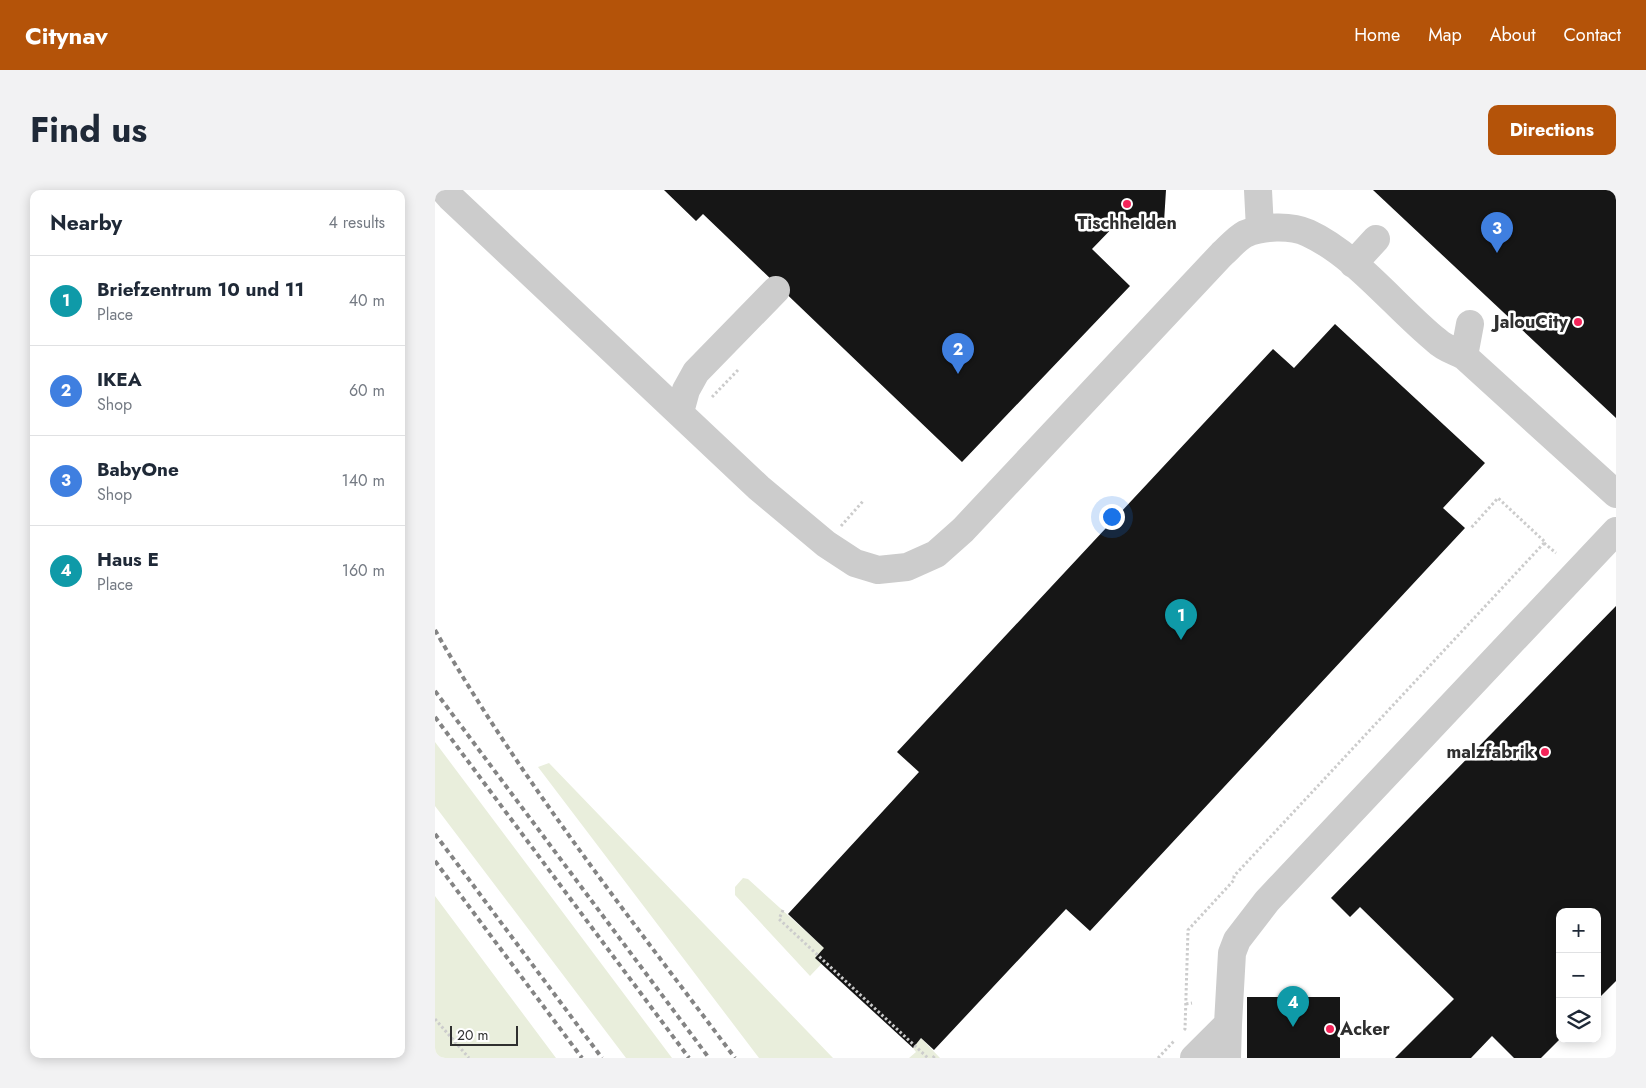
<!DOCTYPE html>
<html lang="en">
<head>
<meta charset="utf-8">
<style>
  :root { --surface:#fff; --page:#f2f2f3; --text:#1f2937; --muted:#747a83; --line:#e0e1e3; --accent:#b45309 }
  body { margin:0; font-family:Jost,sans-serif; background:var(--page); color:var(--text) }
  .controls { position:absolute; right:15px; bottom:15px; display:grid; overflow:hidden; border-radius:10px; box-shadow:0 2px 12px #0003 }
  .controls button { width:45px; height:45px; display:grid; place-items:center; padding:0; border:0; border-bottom:1px solid var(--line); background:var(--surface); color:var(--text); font:25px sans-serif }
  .scale { position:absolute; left:15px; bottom:12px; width:68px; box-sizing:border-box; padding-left:5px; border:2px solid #2f2f2f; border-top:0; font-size:14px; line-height:18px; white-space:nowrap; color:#2f2f2f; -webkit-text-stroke:4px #fff; paint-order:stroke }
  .you { position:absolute; left:676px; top:326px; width:18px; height:18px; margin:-12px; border:4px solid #fff; border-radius:50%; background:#1a73e8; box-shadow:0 0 0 8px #1a73e833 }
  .badge { display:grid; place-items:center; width:32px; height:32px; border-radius:50%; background:var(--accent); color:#fff; font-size:16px; font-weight:700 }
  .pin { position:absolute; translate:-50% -41px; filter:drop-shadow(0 1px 2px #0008) }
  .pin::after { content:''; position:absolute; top:26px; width:18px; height:15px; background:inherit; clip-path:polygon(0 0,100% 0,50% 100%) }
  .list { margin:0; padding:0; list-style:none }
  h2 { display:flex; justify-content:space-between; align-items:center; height:65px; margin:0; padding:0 20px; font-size:21px }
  h2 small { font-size:16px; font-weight:400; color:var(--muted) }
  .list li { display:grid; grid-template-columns:32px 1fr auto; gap:15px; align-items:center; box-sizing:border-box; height:90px; padding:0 20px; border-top:1px solid var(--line) }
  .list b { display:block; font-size:19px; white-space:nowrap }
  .list p { margin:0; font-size:16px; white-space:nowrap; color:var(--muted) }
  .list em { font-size:16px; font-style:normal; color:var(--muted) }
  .icon { flex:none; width:28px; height:28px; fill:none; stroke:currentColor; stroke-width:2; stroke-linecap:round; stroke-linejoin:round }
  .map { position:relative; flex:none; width:1181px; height:868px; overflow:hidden; border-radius:10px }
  header { display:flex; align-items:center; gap:30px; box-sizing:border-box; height:70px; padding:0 25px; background:var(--accent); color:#fff }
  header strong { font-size:24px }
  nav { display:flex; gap:28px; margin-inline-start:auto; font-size:18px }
  .intro { display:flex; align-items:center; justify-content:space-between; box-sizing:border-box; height:120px; padding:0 30px }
  h1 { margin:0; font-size:35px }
  .button { padding:12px 22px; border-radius:10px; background:var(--accent); color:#fff; font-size:18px; font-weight:700 }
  main { display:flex; gap:30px; padding:0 30px }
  aside { flex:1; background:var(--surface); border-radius:10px; box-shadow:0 2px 12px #0003 }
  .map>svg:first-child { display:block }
</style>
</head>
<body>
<header>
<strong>Citynav</strong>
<nav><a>Home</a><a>Map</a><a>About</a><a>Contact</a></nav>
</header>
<div class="intro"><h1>Find us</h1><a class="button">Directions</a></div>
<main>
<aside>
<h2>Nearby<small>4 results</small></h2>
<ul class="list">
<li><span class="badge" style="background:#0f9aa8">1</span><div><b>Briefzentrum 10 und 11</b><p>Place</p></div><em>40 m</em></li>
<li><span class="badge" style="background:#3f7fe0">2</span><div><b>IKEA</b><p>Shop</p></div><em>60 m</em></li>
<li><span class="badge" style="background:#3f7fe0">3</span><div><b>BabyOne</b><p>Shop</p></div><em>140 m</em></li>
<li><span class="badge" style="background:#0f9aa8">4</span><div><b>Haus E</b><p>Place</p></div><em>160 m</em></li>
</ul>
</aside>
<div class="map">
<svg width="1181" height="868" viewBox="0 0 1181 868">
  <rect width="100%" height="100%" fill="#fff"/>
  <path fill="#e9eedc" d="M0 552 237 868H191L0 616Z
    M114 573 398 868H324L103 577Z
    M308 688 313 689 396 764 375 786 300 705V697Z
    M0 706 121 868H0Z
    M486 848 505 868H474L481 862 478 858Z"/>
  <path fill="#161616" d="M229 0H731L729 32 685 30 657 59 695 96 527 272 268 24 261 31Z
    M938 0H1181V228Z
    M900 134 1050 273 1008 318 1030 338 655 741 631 719 499 860 486 848 478 858 380 768 389 758 353 724 484 582 462 562 838 159 859 178Z
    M1181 416V791L1162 810V722H1125V849L1106 868H1079L1057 846 1036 868H960L1019 809 925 717 915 727 896 708Z
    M812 807H905V868H812Z"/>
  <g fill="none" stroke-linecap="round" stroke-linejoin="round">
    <path stroke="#ccc" stroke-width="3" stroke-dasharray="2.5 2.5" stroke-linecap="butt" d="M277 207 303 180
      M406 336 429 310
      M1109 353 1121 363
      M348 720 344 729 493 868
      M751 814 757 813
      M0 829 34 868
      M749 840 750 839 753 740 799 690V686L1110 352 1063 308 1035 339
      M498 868 501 864
      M723 868 740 850"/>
    <path stroke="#ccc" stroke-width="28" d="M9 0 15 7 324 298 391 354 420 373 443 380 472 377 501 364 528 340 787 64C794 58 801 49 810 44 827 36 856 35 873 43 921 65 961 118 1002 151 1009 158 1020 161 1029 166L1181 304
      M823 0 825 39
      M918 74 941 49
      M1029 166 1035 134
      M245 222 251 200 261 182 341 100
      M759 868 793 834 797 763 802 750 832 711 1181 341
      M792 868 793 834"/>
    <path stroke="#848484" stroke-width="4" stroke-dasharray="5 4" stroke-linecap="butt" d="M0 440C87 592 196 729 300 868
      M0 501 274 868
      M0 527 254 868
      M0 644 167 868
      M0 671 147 868"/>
  </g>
  <g fill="#f42459" stroke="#fff" stroke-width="2">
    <circle cx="692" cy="14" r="5"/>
    <circle cx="1143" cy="132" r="5"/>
    <circle cx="1110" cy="562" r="5"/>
    <circle cx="895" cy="839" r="5"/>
  </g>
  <g text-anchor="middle" stroke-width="5" stroke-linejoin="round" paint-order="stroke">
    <g font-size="18" font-weight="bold" fill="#2f2f2f" stroke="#fff" text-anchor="end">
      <text x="692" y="39" text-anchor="middle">Tischhelden</text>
      <text x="1133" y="138">JalouCity</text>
      <text x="1100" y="568">malzfabrik</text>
      <text x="905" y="845" text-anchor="start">Acker</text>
    </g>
  </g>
</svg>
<div class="controls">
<button>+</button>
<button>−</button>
<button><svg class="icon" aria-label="layers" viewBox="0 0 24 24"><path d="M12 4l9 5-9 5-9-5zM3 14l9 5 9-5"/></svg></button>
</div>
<div class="scale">20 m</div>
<div class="you"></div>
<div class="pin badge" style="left:746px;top:450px;background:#0f9aa8">1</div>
<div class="pin badge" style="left:523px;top:184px;background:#3f7fe0">2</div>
<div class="pin badge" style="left:1062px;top:63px;background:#3f7fe0">3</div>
<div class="pin badge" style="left:858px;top:837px;background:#0f9aa8">4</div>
</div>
</main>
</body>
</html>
